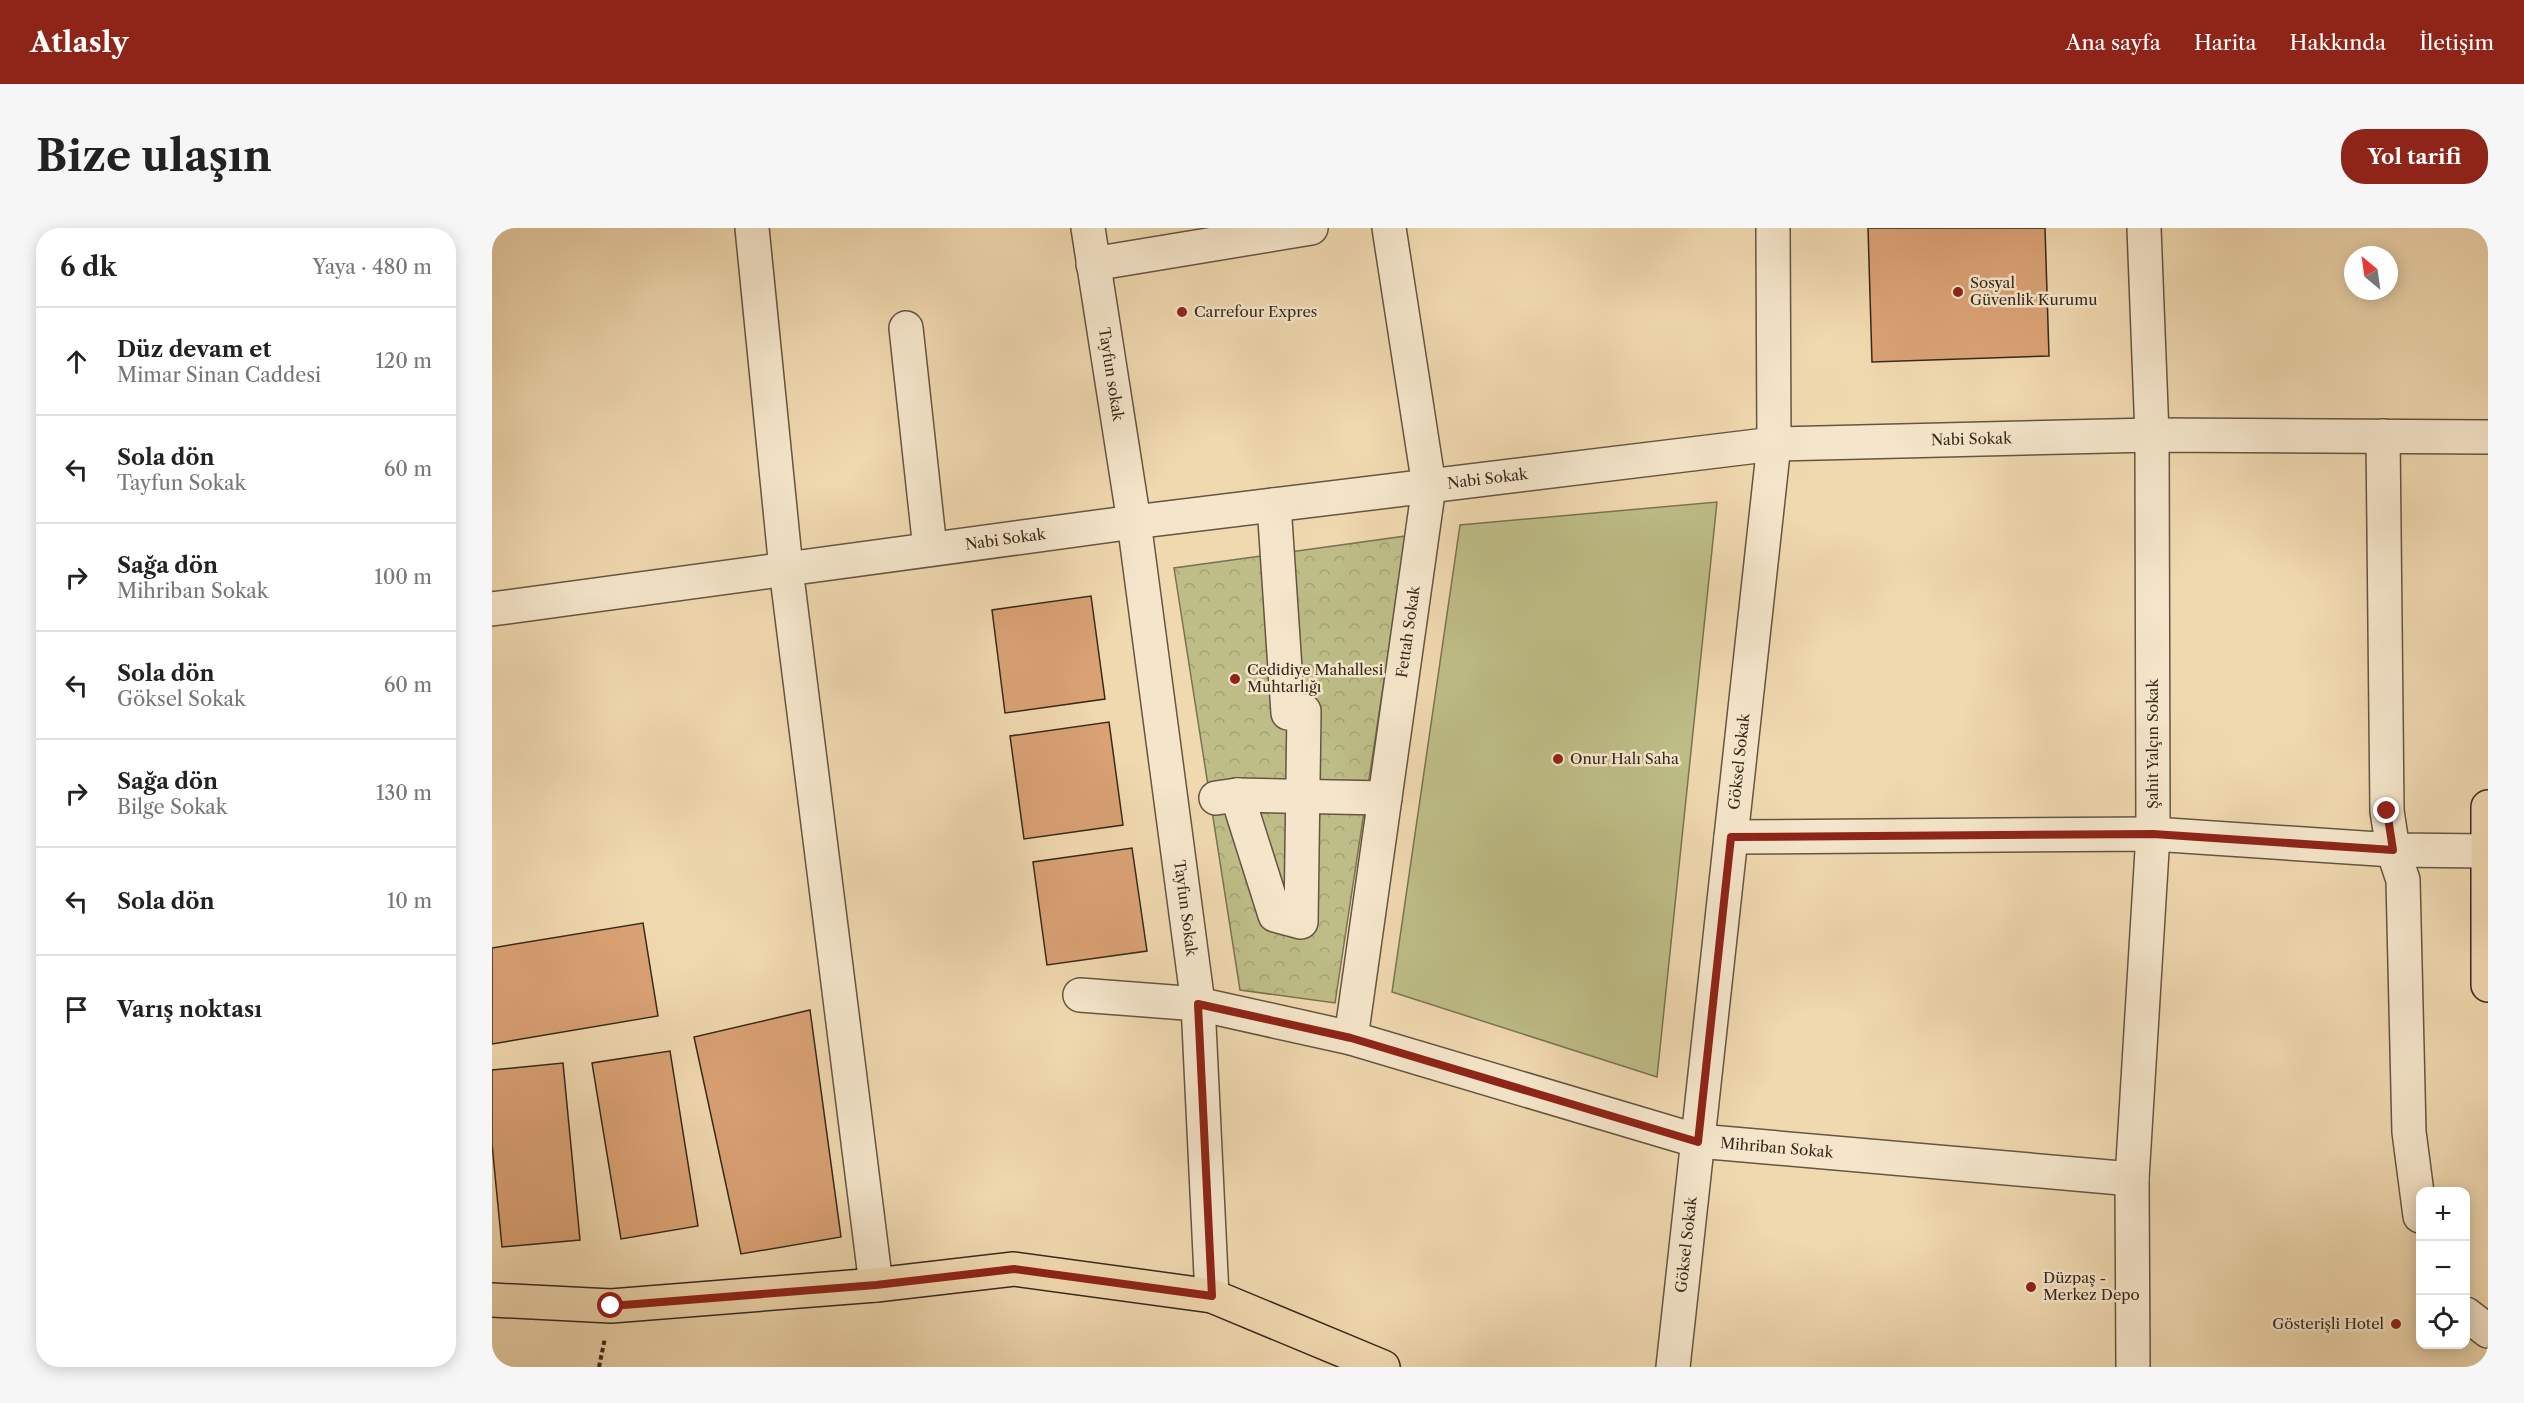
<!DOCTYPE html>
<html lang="tr">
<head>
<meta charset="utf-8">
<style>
  :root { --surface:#fff; --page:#f6f6f6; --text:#222; --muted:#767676; --line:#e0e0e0; --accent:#8f2418 }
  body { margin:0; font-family:"Libre Caslon Text",serif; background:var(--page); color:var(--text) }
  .controls { position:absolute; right:18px; bottom:18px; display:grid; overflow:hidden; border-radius:12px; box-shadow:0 3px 15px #0003 }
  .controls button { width:54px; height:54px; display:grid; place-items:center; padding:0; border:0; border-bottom:2px solid var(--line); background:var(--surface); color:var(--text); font:30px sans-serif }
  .compass { position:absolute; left:1852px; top:18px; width:54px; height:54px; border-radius:50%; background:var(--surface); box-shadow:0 3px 15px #0003; rotate:331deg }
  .stop { position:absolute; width:18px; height:18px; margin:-14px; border:4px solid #8f2418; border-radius:50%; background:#fff }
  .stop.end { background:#8f2418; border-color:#fff; box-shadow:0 2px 6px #0008 }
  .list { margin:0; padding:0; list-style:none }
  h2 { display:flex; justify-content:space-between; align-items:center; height:78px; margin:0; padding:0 24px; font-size:26px }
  h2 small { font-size:20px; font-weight:400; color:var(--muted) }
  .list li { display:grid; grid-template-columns:39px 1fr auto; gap:18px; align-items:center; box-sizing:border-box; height:108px; padding:0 24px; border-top:2px solid var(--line) }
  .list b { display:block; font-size:22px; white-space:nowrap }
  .list p { margin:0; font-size:20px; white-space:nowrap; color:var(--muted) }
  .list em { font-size:20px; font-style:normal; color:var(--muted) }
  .icon { flex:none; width:33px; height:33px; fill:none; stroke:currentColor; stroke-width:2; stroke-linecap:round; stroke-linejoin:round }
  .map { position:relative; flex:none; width:1996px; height:1139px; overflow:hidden; border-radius:24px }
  header { display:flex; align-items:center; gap:36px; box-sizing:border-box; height:84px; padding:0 30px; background:var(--accent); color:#fff }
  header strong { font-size:28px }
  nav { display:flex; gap:33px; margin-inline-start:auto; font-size:21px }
  .intro { display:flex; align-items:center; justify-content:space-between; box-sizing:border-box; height:144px; padding:0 36px }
  h1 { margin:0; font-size:42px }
  .button { padding:15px 27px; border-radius:24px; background:var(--accent); color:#fff; font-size:21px; font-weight:700 }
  main { display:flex; gap:36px; padding:0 36px }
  aside { flex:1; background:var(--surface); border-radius:24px; box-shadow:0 3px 15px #0003 }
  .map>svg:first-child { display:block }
</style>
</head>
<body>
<header>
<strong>Atlasly</strong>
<nav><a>Ana sayfa</a><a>Harita</a><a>Hakkında</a><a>İletişim</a></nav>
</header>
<div class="intro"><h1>Bize ulaşın</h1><a class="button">Yol tarifi</a></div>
<main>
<aside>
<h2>6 dk<small>Yaya · 480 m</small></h2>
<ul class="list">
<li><svg class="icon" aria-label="ahead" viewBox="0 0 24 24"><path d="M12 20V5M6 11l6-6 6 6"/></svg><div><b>Düz devam et</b><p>Mimar Sinan Caddesi</p></div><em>120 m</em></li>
<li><svg class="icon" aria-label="left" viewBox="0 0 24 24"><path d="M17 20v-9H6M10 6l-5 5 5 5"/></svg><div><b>Sola dön</b><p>Tayfun Sokak</p></div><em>60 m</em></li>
<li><svg class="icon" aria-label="right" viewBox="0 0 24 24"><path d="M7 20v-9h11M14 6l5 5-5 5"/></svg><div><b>Sağa dön</b><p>Mihriban Sokak</p></div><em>100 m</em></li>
<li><svg class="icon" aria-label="left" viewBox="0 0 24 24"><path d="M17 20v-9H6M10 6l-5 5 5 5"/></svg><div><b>Sola dön</b><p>Göksel Sokak</p></div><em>60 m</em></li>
<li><svg class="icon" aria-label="right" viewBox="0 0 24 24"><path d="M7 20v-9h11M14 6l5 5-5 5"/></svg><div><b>Sağa dön</b><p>Bilge Sokak</p></div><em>130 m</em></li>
<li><svg class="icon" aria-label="left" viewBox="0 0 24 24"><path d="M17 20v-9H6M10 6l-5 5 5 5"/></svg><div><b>Sola dön</b></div><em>10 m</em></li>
<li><svg class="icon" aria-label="arrive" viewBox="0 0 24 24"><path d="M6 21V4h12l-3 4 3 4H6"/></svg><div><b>Varış noktası</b></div></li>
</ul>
</aside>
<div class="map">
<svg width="1996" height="1139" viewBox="0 0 1996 1139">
  <defs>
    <pattern id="park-crowns" width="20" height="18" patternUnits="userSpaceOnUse" patternTransform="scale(1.5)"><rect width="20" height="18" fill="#bebd87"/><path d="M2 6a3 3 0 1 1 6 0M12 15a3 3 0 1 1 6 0" fill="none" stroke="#a4a274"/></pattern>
  </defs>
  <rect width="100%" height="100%" fill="#f0d8af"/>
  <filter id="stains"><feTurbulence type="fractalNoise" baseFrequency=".00333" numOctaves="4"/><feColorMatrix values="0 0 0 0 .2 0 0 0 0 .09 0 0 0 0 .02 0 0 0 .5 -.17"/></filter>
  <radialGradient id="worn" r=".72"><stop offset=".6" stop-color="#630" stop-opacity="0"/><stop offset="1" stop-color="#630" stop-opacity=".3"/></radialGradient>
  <path fill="url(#park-crowns)" stroke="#7a7352" stroke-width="1.5" d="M914 308 843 775 748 762 682 340Z"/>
  <path fill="#bebd87" stroke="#7a7352" stroke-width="1.5" d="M1225 274 1165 849 900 764 968 297Z"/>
  <path fill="#daa275" stroke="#37291d" stroke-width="1.5" d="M1376 0H1553L1557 128 1380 134Z
    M599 368 613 471 513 485 500 382Z
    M617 494 631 597 532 611 518 508Z
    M640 620 655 723 555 737 541 634Z
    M151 695 166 788 0 816V720Z
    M318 782 349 1009 249 1026 202 809Z
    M178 823 206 998 129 1011 100 835Z
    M71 835 88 1012 10 1019 0 916V842Z"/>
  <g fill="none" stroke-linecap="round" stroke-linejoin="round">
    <g stroke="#655542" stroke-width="36">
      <g id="minor">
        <path d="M260 0 294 341 384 1057"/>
        <path id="s1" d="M596 0 642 294 706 776 720 1068"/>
        <path d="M601 36 819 0"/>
        <path d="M414 100 438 321"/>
        <path d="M1891 208 1895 583 1901 622 1911 652 1917 904 1928 988"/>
        <path id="s2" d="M0 381 642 294 1282 216 1660 207 1996 209"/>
        <path d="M745 567 783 687 809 694 812 483 796 485 782 277"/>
        <path d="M724 570 745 567 893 570"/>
        <path d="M1239 609 1661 606 1901 622 1995 623"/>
        <path id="s3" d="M588 767 706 776 859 810 1206 913 1640 951"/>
        <path id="s4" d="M859 810 937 258 897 0"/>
        <path d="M1974 1086 1996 1103"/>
        <path id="s5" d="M1181 1139 1282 216 1281 0"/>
        <path d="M1641 1139 1640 951 1661 606 1660 207 1652 0"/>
      </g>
    </g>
    <g stroke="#37291d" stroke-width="36">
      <path id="major" d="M1996 579V757
        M0 1072 119 1078 384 1057 522 1041 720 1068 891 1139"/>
    </g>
    <path stroke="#37291d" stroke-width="4" stroke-dasharray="4.5 3" stroke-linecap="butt" d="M107 1139 113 1110"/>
    <use href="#minor" stroke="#f5e6cb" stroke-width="33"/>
    <use href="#major" stroke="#f0d8af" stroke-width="33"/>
  </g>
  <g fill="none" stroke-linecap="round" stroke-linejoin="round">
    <path stroke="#8f2418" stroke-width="8" d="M119 1078 384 1057 522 1041 720 1068 706 776 859 810 1206 914 1239 609 1661 606 1901 622 1895 583"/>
  </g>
  <g fill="#8f2418" stroke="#f5e6cb" stroke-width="2">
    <circle cx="1466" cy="64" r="6"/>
    <circle cx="690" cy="84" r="6"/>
    <circle cx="743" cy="451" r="6"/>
    <circle cx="1066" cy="531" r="6"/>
    <circle cx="1539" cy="1059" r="6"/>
    <circle cx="1904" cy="1096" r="6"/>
  </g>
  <g text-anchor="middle" stroke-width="5" stroke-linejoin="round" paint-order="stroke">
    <g font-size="15" fill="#37291d" stroke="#f5e6cb" text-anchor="start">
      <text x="1478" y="60">Sosyal<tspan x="1478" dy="17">Güvenlik Kurumu</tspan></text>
      <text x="702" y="89">Carrefour Expres</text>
      <text x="755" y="447">Cedidiye Mahallesi<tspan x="755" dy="17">Muhtarlığı</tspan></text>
      <text x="1078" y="536">Onur Halı Saha</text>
      <text x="1551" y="1055">Düzpaş -<tspan x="1551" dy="17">Merkez Depo</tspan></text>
      <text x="1892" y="1101" text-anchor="end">Gösterişli Hotel</text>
    </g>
    <g font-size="15" fill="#37291d" stroke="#f5e6cb">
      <text dy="5" stroke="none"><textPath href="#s1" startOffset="148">Tayfun sokak</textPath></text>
      <text dy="5" stroke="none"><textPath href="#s2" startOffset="1490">Nabi Sokak</textPath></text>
      <text dy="5" stroke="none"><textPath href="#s2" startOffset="1004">Nabi Sokak</textPath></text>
      <text dy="5" stroke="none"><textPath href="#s2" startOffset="518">Nabi Sokak</textPath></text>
      <text dy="5" stroke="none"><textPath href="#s4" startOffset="410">Fettah Sokak</textPath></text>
      <text transform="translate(1661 516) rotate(-90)" y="5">Şahit Yalçın Sokak</text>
      <text dy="5" stroke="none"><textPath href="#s5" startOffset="609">Göksel Sokak</textPath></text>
      <text dy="5" stroke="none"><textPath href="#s1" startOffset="687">Tayfun Sokak</textPath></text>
      <text dy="5" stroke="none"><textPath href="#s3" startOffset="716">Mihriban Sokak</textPath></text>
      <text dy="5" stroke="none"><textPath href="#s5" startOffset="123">Göksel Sokak</textPath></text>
    </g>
  </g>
  <rect width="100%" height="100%" filter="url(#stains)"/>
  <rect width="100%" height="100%" fill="url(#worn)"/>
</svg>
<div class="controls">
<button>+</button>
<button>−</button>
<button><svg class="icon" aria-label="locate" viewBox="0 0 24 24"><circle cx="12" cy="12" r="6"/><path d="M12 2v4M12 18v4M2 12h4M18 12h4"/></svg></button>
</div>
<svg class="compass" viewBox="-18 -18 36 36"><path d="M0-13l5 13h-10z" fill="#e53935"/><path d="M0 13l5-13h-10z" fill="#767676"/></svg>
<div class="stop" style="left:119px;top:1078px"></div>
<div class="stop end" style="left:1895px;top:583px"></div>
</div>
</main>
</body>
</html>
